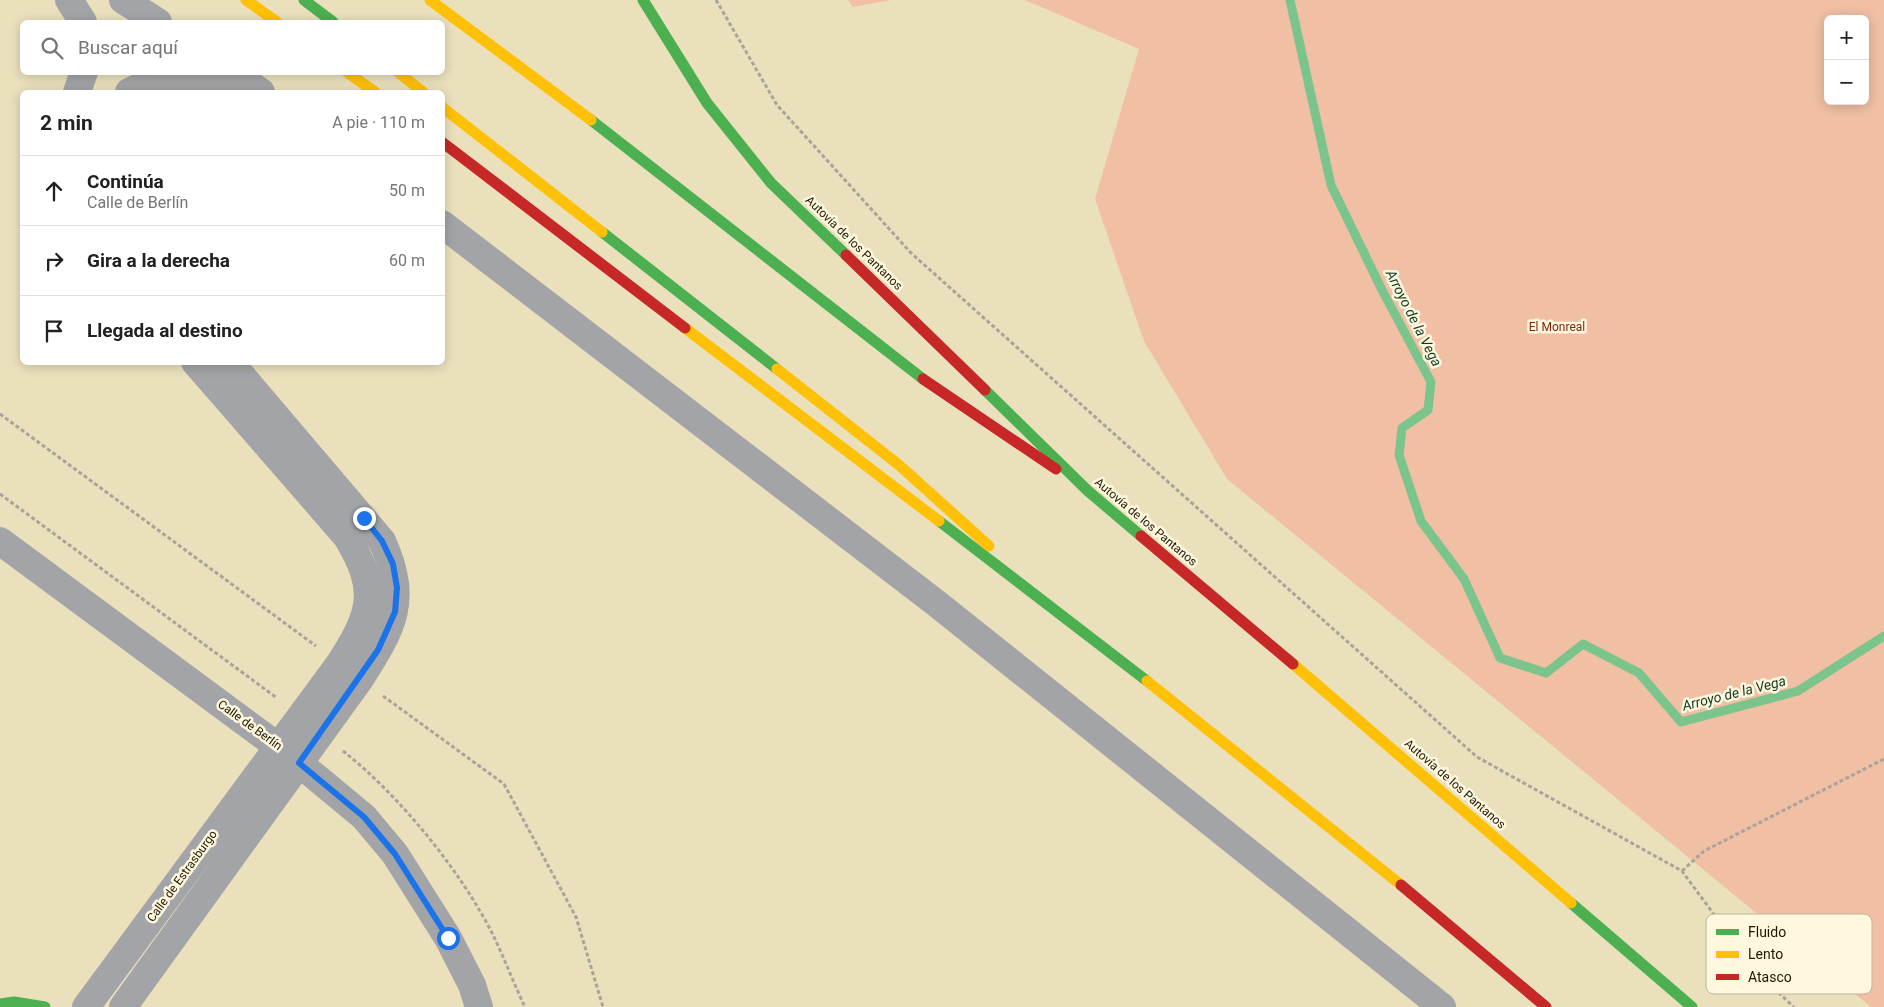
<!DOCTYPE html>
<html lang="es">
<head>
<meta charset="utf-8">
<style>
  :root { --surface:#fff; --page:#f6f6f6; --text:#202124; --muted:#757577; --line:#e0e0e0 }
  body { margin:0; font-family:Roboto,sans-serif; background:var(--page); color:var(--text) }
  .controls { position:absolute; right:15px; top:15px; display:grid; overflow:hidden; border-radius:8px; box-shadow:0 2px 12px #0003 }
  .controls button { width:45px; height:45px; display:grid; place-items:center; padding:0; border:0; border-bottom:1px solid var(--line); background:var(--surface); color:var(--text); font:25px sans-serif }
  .stop { position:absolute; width:15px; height:15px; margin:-11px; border:4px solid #1a73e8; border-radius:50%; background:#fff }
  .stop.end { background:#1a73e8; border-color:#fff; box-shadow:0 1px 5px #0008 }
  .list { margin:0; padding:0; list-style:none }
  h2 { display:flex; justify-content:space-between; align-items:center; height:65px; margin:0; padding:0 20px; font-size:21px }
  h2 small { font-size:16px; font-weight:400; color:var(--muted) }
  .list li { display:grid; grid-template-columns:32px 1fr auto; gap:15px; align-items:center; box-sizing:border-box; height:70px; padding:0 20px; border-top:1px solid var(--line) }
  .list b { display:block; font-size:19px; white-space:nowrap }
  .list p { margin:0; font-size:16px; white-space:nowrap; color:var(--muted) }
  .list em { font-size:16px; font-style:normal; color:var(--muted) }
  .icon { flex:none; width:28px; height:28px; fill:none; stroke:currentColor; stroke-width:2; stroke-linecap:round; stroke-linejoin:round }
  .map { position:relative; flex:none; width:1884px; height:1007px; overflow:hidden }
  .search { position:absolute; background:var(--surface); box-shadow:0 2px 12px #0003; left:20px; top:20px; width:425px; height:55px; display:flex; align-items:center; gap:12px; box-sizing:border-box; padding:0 18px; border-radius:8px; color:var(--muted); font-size:19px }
  .panel { position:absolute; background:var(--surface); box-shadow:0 2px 12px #0003; left:20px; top:90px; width:425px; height:275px; border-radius:8px }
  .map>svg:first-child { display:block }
</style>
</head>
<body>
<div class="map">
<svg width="1884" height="1007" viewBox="0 0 1884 1007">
  <rect width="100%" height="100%" fill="#eae0bc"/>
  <path fill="#f0bfa4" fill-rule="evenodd" d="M848 0H891L853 7Z
    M1025 0H1884V1007H1871L1227 479 1144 341 1095 199 1139 49ZM1828 19H1865V101H1828Z"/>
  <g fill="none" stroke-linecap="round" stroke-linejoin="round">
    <path stroke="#7bc48c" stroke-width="9" d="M1290 0 1331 185 1382 290 1431 382 1428 410 1402 428 1399 455 1421 521 1464 579 1500 658 1546 673 1583 644 1639 673 1681 722 1798 691 1884 636"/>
    <path stroke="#a9a49a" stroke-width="3" stroke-dasharray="4 2.5" stroke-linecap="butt" d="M716 0 777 105 911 253 1477 757 1682 871 1757 973 1794 1007
      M0 414 316 646
      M0 494 277 698
      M383 696 504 784 576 917 603 1007
      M343 751C399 795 462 872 494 937 505 960 514 984 525 1007
      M1682 871 1704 851 1884 759"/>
    <path stroke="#a3a4a7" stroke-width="28" d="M69 0 83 22
      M123 0 158 22
      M232 72 261 92
      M77 92 84 72
      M129 92C165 74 189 75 225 92
      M442 224 936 603 1442 1007
      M0 541 288 754 364 817 395 854 448 938 472 985 479 1007
      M86 1007 340 663C372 613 379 590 347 537L195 362
      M123 1007 360 679C393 627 409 601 382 541L230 362"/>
    <path stroke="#4caf50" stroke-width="11" d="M304 0 333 22
      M643 0 707 103 771 183 846 255
      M591 120 923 379
      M602 232 777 369
      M985 390 1088 491 1141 536
      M939 521 1147 681
      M1571 903 1692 1007
      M0 1004 14 1002 45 1007"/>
    <path stroke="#ffc107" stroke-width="11" d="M246 0 277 22
      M430 0 591 120
      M347 72 375 92
      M398 72 423 92
      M442 107 602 232
      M685 328 939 521
      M777 369 899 465 989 546
      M1293 664 1571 903
      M1147 681 1401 885"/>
    <path stroke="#c62828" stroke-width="11" d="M442 142 685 328
      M846 255 985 390
      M923 379 1056 469
      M1141 536 1293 664
      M1401 885 1546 1007"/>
  </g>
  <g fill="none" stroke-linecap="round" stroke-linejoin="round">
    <path stroke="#1a73e8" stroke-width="6" d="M364 518 382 541 393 564 397 588 395 612 378 650 299 763 364 817 395 854 448 938"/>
  </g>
  <g text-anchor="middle" stroke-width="5" stroke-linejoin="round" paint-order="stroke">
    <g font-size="12" fill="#1e1700" stroke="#fff8df">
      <text transform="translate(854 243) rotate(44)" y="4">Autovía de los Pantanos</text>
      <text transform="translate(1146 522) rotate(40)" y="4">Autovía de los Pantanos</text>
      <text transform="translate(250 725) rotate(36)" y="4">Calle de Berlín</text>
      <text transform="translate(1455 784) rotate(41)" y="4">Autovía de los Pantanos</text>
      <text transform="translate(182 876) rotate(-54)" y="4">Calle de Estrasburgo</text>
    </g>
    <g font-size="12" fill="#84240c" stroke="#fff8df">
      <text x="1557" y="331">El Monreal</text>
    </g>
    <g font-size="14" font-style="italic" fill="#0d3a21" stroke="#fff8df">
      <text transform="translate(1414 318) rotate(63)" y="5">Arroyo de la Vega</text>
      <text transform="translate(1734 693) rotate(-14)" y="5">Arroyo de la Vega</text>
    </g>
  </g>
  <rect x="1706" y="914" width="166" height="80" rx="8" fill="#fff8df" stroke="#bcb49c" stroke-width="1"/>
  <rect x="1716" y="929" width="23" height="6" fill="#4caf50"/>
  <rect x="1716" y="951" width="23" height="7" fill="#ffc107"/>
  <rect x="1716" y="974" width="23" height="6" fill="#c62828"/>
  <g font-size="14" fill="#1e1700">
    <text x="1748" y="937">Fluido</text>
    <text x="1748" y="959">Lento</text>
    <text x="1748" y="982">Atasco</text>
  </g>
</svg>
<div class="controls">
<button>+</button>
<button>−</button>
</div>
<div class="stop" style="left:448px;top:938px"></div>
<div class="stop end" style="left:364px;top:518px"></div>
<div class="search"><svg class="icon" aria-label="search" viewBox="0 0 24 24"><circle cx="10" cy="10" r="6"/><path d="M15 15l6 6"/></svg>Buscar aquí</div>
<section class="panel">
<h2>2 min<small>A pie · 110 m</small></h2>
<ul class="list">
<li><svg class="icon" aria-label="ahead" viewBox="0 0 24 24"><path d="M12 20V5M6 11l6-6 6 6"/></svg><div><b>Continúa</b><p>Calle de Berlín</p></div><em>50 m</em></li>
<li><svg class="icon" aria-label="right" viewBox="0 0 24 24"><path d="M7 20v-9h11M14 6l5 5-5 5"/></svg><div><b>Gira a la derecha</b></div><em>60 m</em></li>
<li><svg class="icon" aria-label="arrive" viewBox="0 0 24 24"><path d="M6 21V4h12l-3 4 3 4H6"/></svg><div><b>Llegada al destino</b></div></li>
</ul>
</section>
</div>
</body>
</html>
